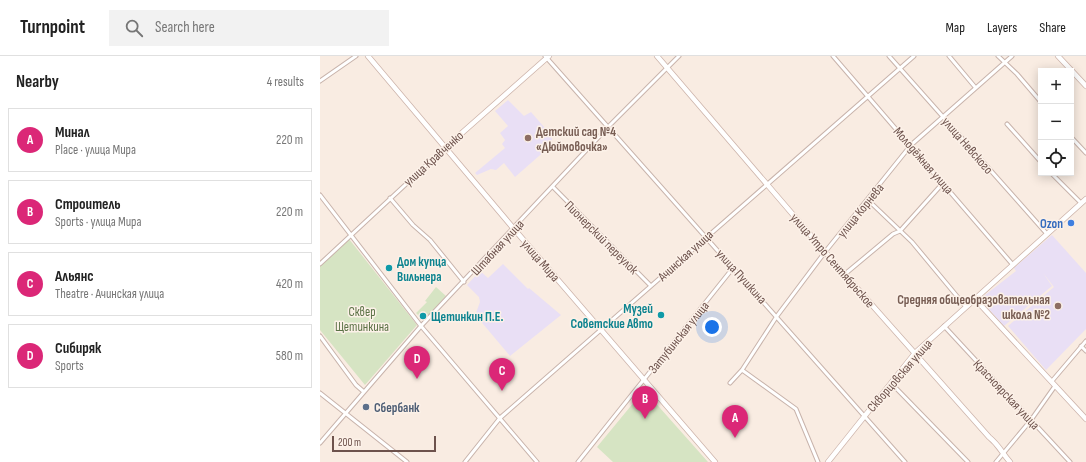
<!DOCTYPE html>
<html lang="en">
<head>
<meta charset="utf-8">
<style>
  :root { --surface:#fff; --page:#f2f2f2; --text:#222; --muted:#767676; --line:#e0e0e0; --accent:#db2777 }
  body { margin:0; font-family:"Sofia Sans Condensed",sans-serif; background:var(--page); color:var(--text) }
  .controls { position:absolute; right:12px; top:12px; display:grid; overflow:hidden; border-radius:0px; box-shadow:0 2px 10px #0003 }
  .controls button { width:36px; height:36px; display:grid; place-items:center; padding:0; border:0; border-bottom:1px solid var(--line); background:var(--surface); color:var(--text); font:20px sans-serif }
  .scale { position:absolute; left:12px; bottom:10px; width:104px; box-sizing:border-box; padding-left:4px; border:2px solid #6d524c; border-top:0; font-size:11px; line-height:14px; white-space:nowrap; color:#6d524c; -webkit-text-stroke:3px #fcf1e8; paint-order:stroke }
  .you { position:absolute; left:392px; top:271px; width:14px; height:14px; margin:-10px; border:3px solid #fff; border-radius:50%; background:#1a73e8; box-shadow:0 0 0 6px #1a73e833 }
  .badge { display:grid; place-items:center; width:26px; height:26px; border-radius:50%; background:var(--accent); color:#fff; font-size:13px; font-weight:700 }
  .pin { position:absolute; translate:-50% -33px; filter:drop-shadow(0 1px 2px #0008) }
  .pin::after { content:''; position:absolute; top:21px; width:14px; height:12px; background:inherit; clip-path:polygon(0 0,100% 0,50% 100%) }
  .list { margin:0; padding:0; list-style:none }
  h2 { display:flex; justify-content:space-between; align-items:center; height:52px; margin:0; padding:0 16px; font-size:17px }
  h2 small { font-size:13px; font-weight:400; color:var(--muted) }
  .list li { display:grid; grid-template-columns:26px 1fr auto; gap:12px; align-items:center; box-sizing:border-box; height:64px; margin:0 8px 8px; padding:0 8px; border:1px solid var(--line); border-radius:0px }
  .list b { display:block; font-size:15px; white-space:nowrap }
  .list p { margin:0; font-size:13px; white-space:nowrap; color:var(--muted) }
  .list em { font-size:13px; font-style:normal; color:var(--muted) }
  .icon { flex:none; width:22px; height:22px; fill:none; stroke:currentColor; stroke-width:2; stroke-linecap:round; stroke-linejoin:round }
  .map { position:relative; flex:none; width:766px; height:406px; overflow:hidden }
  header { display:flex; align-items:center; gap:24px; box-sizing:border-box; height:56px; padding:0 20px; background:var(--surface); border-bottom:1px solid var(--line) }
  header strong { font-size:19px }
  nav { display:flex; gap:22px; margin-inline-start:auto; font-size:14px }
  .search { width:280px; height:36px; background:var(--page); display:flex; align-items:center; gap:10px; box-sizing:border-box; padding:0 14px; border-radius:0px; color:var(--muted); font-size:15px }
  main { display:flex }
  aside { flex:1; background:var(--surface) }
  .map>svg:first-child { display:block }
</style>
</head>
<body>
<header>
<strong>Turnpoint</strong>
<div class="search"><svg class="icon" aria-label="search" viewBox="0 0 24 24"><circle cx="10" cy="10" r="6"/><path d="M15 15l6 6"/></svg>Search here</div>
<nav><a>Map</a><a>Layers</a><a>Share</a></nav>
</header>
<main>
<aside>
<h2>Nearby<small>4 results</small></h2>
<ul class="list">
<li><span class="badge">A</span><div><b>Минал</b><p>Place · улица Мира</p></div><em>220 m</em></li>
<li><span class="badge">B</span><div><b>Строитель</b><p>Sports · улица Мира</p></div><em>220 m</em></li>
<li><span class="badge">C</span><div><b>Альянс</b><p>Theatre · Ачинская улица</p></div><em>420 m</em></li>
<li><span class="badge">D</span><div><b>Сибиряк</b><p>Sports</p></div><em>580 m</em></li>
</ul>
</aside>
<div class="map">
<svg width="766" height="406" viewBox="0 0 766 406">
  <rect width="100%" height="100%" fill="#f9ece2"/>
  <path fill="#e9dff5" d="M188 44 204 60 211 56 231 79 232 84 227 89V93L195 121 184 107 176 114 171 113 157 119 155 117 185 92 182 88 185 84 180 77 188 70 175 55Z
    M732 179 766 217V273L726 314 688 270 734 231 723 217 732 230 684 270 660 243 696 215 694 212Z
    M183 208 208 233 209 232 241 259 190 300 158 262 156 257 160 246 159 241 147 229 160 215 168 222Z"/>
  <path fill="#d6e4c3" d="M29 183 97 269 45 329 0 274V210Z
    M116 231 126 240 106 262 100 261 96 257 107 246 105 245Z
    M324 334 388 406H293L277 391Z"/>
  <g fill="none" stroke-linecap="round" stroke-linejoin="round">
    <g stroke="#c8b3ab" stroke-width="5">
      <path id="street" d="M225 0 585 406
        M513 0 693 209
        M569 0 727 178
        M629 0 655 31
        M678 0 697 18 721 46
        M0 25 36 0
        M687 68 721 106
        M751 81 766 97
        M731 117 761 147
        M233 131 331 230
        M0 139 101 270 217 406
        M70 142 93 169 110 184 144 226
        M548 144 592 186 646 251
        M0 208 126 91
        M525 218 573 178 580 175 623 127
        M624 270 750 406
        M0 280 36 329 44 336
        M761 290 766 295
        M422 314 476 353 498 406
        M732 325 766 285
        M410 327 422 314 457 260 505 196 591 89 692 0
        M571 327 648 406
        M0 337 87 406
        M0 387 101 270 289 70 359 0
        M145 406 180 362 594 0
        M258 406 413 212
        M676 406 711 364 735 330"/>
    </g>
    <g stroke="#cdb4ab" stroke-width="6">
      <path id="secondary" d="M48 0 194 173 395 406
        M337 0 505 196 669 381C680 390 681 396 690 406
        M738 0 766 30
        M126 91 229 0
        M655 243 766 363
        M508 406 595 297 766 143"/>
    </g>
    <use href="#street" stroke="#fff" stroke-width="3"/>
    <use href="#secondary" stroke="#fff" stroke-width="4.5"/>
  </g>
  <g fill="#8d6e63" stroke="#fcf1e8" stroke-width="1.5">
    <circle cx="208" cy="82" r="4"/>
    <circle cx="738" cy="250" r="4"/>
  </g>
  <circle fill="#3f7fe0" stroke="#fcf1e8" stroke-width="1.5" cx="751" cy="167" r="4"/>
  <g fill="#0f9aa8" stroke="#fcf1e8" stroke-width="1.5">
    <circle cx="69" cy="212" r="4"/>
    <circle cx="341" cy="259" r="4"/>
    <circle cx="103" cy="260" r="4"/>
  </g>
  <circle fill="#5c6f8a" stroke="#fcf1e8" stroke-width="1.5" cx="46" cy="351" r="4"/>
  <g text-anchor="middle" stroke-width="3" stroke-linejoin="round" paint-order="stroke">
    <g font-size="13" font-weight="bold" fill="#785e54" stroke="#fcf1e8" text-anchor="start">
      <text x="216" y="80">Детский сад №4<tspan x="216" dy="15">«Дюймовочка»</tspan></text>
      <text x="730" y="248" text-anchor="end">Средняя общеобразовательная<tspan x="730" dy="15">школа №2</tspan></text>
    </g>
    <g font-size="13" fill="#6d524c" stroke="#fcf1e8">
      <text transform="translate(648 89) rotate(49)" y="5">улица Невского</text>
      <text transform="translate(113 102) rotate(-42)" y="5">улица Кравченко</text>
      <text transform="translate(604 104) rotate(49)" y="5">Молодёжная улица</text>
      <text transform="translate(540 154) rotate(-51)" y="5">улица Корнева</text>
      <text transform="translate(282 181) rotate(45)" y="5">Пионерский переулок</text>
      <text transform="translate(177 191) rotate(-47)" y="5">Штабная улица</text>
      <text transform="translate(365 199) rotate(-42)" y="5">Ачинская улица</text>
      <text transform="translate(221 204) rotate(49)" y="5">улица Мира</text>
      <text transform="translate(513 204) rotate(49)" y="5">улица Утро Сентябрьское</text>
      <text transform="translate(422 220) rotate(48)" y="5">улица Пушкина</text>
      <text transform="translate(358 281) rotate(-51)" y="5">Затубинская улица</text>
      <text transform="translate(579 319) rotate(-49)" y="5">Скворцовская улица</text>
      <text transform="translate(687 338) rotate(47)" y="5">Красноярская улица</text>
    </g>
    <g font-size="13" font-weight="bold" fill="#366cbe" stroke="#fcf1e8" text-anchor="end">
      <text x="743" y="172">Ozon</text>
    </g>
    <g font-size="13" font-weight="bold" fill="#0d838f" stroke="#fcf1e8" text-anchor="start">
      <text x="77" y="210">Дом купца<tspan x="77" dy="15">Вильнера</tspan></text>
      <text x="333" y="257" text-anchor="end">Музей<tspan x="333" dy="15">Советские Авто</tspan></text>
      <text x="111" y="265">Щетинкин П.Е.</text>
    </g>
    <g font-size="13" fill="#5b7246" stroke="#fcf1e8">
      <text x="42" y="260">Сквер<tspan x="42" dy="15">Щетинкина</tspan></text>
    </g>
    <g font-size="13" font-weight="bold" fill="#4e5e75" stroke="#fcf1e8" text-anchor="start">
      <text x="54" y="356">Сбербанк</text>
    </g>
  </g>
</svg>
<div class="controls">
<button>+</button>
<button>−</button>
<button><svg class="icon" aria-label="locate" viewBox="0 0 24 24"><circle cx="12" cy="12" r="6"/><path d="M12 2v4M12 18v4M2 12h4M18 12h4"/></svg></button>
</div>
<div class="scale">200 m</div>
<div class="you"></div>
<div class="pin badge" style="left:415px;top:382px">A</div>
<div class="pin badge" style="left:325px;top:363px">B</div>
<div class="pin badge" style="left:182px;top:335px">C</div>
<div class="pin badge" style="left:97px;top:323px">D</div>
</div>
</main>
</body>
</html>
